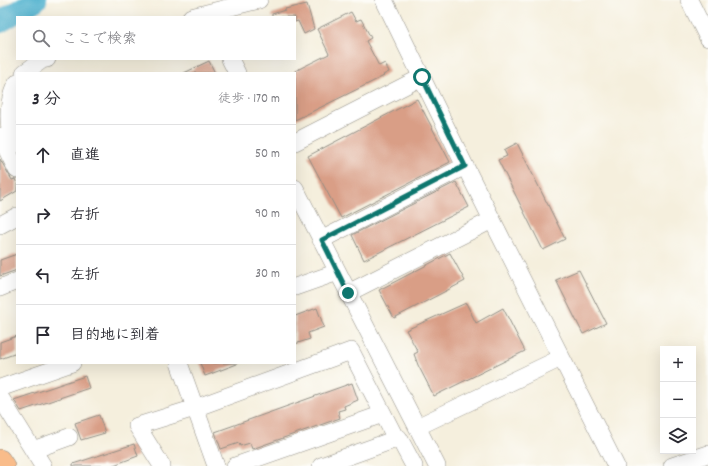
<!DOCTYPE html>
<html lang="ja">
<head>
<meta charset="utf-8">
<style>
  :root { --surface:#fff; --page:#f2f2f3; --text:#2b2b33; --muted:#7c7c81; --line:#e1e1e2 }
  body { margin:0; font-family:Dekko,"Klee One",sans-serif; background:var(--page); color:var(--text) }
  .controls { position:absolute; right:12px; bottom:12px; display:grid; overflow:hidden; border-radius:0px; box-shadow:0 4px 16px #0002 }
  .controls button { width:36px; height:36px; display:grid; place-items:center; padding:0; border:0; border-bottom:1px solid var(--line); background:var(--surface); color:var(--text); font:20px sans-serif }
  .stop { position:absolute; width:12px; height:12px; margin:-9px; border:3px solid #0f766e; border-radius:50%; background:#fff }
  .stop.end { background:#0f766e; border-color:#fff; box-shadow:0 1px 4px #0008 }
  .list { margin:0; padding:0; list-style:none }
  h2 { display:flex; justify-content:space-between; align-items:center; height:52px; margin:0; padding:0 16px; font-size:17px }
  h2 small { font-size:13px; font-weight:400; color:var(--muted) }
  .list li { display:grid; grid-template-columns:26px 1fr auto; gap:12px; align-items:center; box-sizing:border-box; height:60px; padding:0 16px; border-top:1px solid var(--line) }
  .list b { display:block; font-size:15px; white-space:nowrap }
  .list em { font-size:13px; font-style:normal; color:var(--muted) }
  .icon { flex:none; width:22px; height:22px; fill:none; stroke:currentColor; stroke-width:2; stroke-linecap:round; stroke-linejoin:round }
  .map { position:relative; flex:none; width:708px; height:466px; overflow:hidden }
  .search { position:absolute; background:var(--surface); box-shadow:0 4px 16px #0002; left:16px; top:16px; width:280px; height:44px; display:flex; align-items:center; gap:10px; box-sizing:border-box; padding:0 14px; border-radius:0px; color:var(--muted); font-size:15px }
  .panel { position:absolute; background:var(--surface); box-shadow:0 4px 16px #0002; left:16px; top:72px; width:280px; height:292px; border-radius:0px }
  .map>svg:first-child { display:block }
</style>
</head>
<body>
<div class="map">
<svg width="708" height="466" viewBox="0 0 708 466">
  <rect width="100%" height="100%" fill="#fdfcf7"/>
  <filter id="ink" filterUnits="userSpaceOnUse"><feTurbulence type="fractalNoise" baseFrequency=".025" numOctaves="2"/><feDisplacementMap in="SourceGraphic" scale="8" xChannelSelector="R" yChannelSelector="G"/><feConvolveMatrix kernelMatrix="1 2 1 2 8 2 1 2 1" color-interpolation-filters="sRGB"/></filter>
  <filter id="wash" filterUnits="userSpaceOnUse"><feTurbulence type="fractalNoise" baseFrequency=".012" numOctaves="4" result="noise"/><feDisplacementMap in="SourceGraphic" scale="16" xChannelSelector="R" yChannelSelector="G"/><feGaussianBlur stdDeviation="0.9" result="paint"/><feColorMatrix in="noise" values="0 0 0 0 0 0 0 0 0 0 0 0 0 0 0 0 0 1.4 0 .05"/><feComposite in="paint" operator="in"/></filter>
  <g filter="url(#wash)">
    <rect width="100%" height="100%" fill="#f5efdd"/>
    <g fill="none" stroke-linecap="round" stroke-linejoin="round">
      <path stroke="#51b2cf" stroke-width="22" d="M0 22 36 0"/>
    </g>
    <g id="blocks">
      <path fill="#d99e86" d="M307 4 314 29 304 34 298 21 295 22V17H272V14L285 10V9Z
        M351 12 356 21 361 19 371 38 366 41 379 66 385 63 389 72 383 75 384 76 295 120V71L329 54 317 29Z
        M209 61 215 73H184Z
        M417 99 450 162 341 218 308 156Z
        M517 143 565 239 543 250 498 160 507 156 504 150Z
        M0 159 12 180 15 179 17 184V191L0 201Z
        M456 182 469 207 364 260 352 235Z
        M450 253 465 281 394 318 379 290Z
        M17 254V270L0 276V260Z
        M579 270 606 323 583 334 556 280Z
        M466 303 476 323 503 308 525 351 434 396 418 365 414 354 418 352 406 330Z
        M317 308 324 327 308 333 310 339 295 344V316Z
        M17 336V353L0 359V342Z
        M200 363H237V364L205 376Z
        M85 376 89 388 21 411 14 400Z
        M352 383 358 400 344 406 345 409 338 411 340 418 252 449 250 443 240 446 239 443 221 449 215 432Z
        M99 415 105 433 81 440 75 423Z
        M134 444 138 456 111 466H73V464Z"/>
    </g>
  </g>
  <g filter="url(#ink)">
    <use href="#blocks" fill-opacity="0" stroke="#908d84" stroke-width="1"/>
    <g fill="none" stroke-linecap="round" stroke-linejoin="round">
      <g stroke="#908d84" stroke-width="18">
        <path id="minor" d="M384 0 465 166 616 466
          M689 0 708 38
          M191 17 259 0
          M230 59 237 73
          M24 73 42 60 47 59
          M17 83C9 95 7 119 11 132 13 136 15 140 17 144
          M0 136 17 170
          M295 142 422 77
          M295 188 437 466
          M0 225 17 216
          M321 240 465 166
          M295 287 338 272
          M0 288 17 281
          M348 293 492 220
          M179 363 216 466
          M0 388 72 363
          M0 397 43 466
          M417 427 561 358
          M33 450 69 437
          M162 466 137 426 195 408 351 351 396 439
          M235 466 383 414
          M321 466 399 438 414 466
          M672 466 708 454"/>
      </g>
      <g stroke="#908d84" stroke-width="22">
        <path id="major" d="M0 460 4 466"/>
      </g>
      <use href="#minor" stroke="#fff" stroke-width="17"/>
      <use href="#major" stroke="#f9bc8a" stroke-width="21"/>
    </g>
  </g>
  <g fill="none" stroke-linecap="round" stroke-linejoin="round" filter="url(#ink)">
    <path stroke="#0f766e" stroke-width="5" d="M348 293 322 240 465 166 422 77"/>
  </g>
</svg>
<div class="controls">
<button>+</button>
<button>−</button>
<button><svg class="icon" aria-label="layers" viewBox="0 0 24 24"><path d="M12 4l9 5-9 5-9-5zM3 14l9 5 9-5"/></svg></button>
</div>
<div class="stop" style="left:422px;top:77px"></div>
<div class="stop end" style="left:348px;top:293px"></div>
<div class="search"><svg class="icon" aria-label="search" viewBox="0 0 24 24"><circle cx="10" cy="10" r="6"/><path d="M15 15l6 6"/></svg>ここで検索</div>
<section class="panel">
<h2>3 分<small>徒歩 · 170 m</small></h2>
<ul class="list">
<li><svg class="icon" aria-label="ahead" viewBox="0 0 24 24"><path d="M12 20V5M6 11l6-6 6 6"/></svg><div><b>直進</b></div><em>50 m</em></li>
<li><svg class="icon" aria-label="right" viewBox="0 0 24 24"><path d="M7 20v-9h11M14 6l5 5-5 5"/></svg><div><b>右折</b></div><em>90 m</em></li>
<li><svg class="icon" aria-label="left" viewBox="0 0 24 24"><path d="M17 20v-9H6M10 6l-5 5 5 5"/></svg><div><b>左折</b></div><em>30 m</em></li>
<li><svg class="icon" aria-label="arrive" viewBox="0 0 24 24"><path d="M6 21V4h12l-3 4 3 4H6"/></svg><div><b>目的地に到着</b></div></li>
</ul>
</section>
</div>
</body>
</html>
